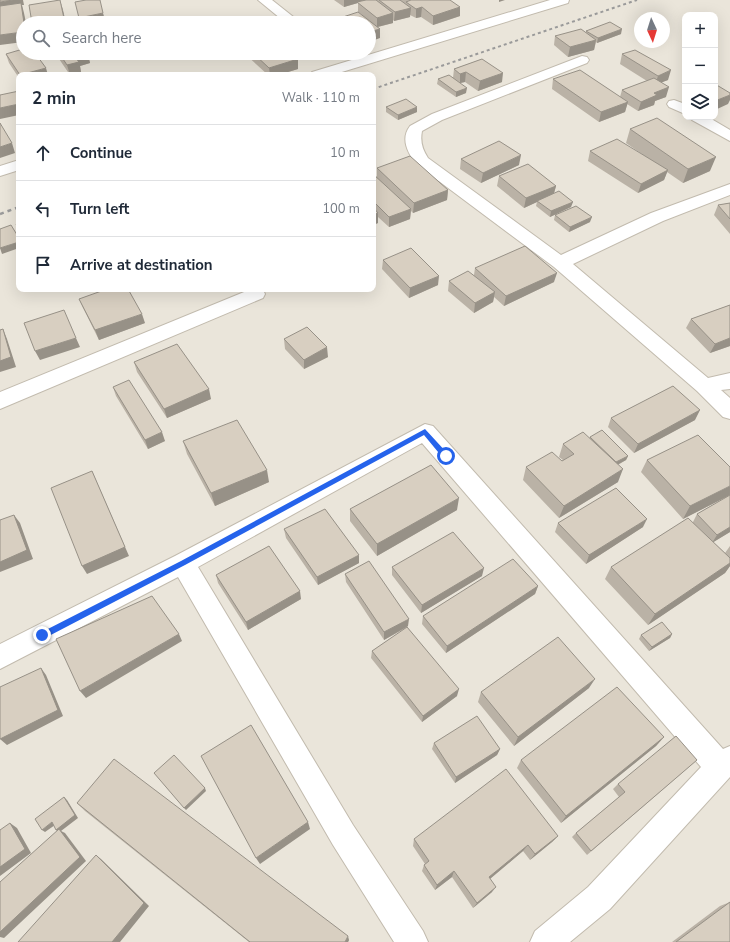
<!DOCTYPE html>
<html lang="en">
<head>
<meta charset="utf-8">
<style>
  :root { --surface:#fff; --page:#f2f2f3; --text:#1f2937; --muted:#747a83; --line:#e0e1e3 }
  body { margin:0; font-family:"Nunito Sans",sans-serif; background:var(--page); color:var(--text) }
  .controls { position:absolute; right:12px; top:12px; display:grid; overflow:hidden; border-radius:8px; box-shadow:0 4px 16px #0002 }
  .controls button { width:36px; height:36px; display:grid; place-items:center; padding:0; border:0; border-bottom:1px solid var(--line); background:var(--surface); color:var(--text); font:20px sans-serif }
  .compass { position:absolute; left:634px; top:12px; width:36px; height:36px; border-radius:50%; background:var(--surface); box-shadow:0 4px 16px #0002; rotate:176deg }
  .stop { position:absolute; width:12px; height:12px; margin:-9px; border:3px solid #2563eb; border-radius:50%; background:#fff }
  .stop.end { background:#2563eb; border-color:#fff; box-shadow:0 1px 4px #0008 }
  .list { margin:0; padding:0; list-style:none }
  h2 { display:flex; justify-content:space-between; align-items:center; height:52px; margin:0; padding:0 16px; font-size:17px }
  h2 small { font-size:13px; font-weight:400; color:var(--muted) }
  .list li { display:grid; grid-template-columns:26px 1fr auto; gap:12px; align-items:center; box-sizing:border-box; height:56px; padding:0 16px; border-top:1px solid var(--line) }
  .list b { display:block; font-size:15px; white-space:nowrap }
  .list em { font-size:13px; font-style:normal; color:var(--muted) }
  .icon { flex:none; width:22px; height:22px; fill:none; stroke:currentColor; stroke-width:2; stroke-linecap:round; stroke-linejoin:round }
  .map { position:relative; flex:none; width:730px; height:942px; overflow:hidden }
  .search { position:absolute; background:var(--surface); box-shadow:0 4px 16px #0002; left:16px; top:16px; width:360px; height:44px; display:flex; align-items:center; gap:10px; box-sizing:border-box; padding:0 14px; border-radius:22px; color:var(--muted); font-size:15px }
  .panel { position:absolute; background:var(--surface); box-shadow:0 4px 16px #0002; left:16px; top:72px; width:360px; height:220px; border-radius:8px }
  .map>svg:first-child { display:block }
</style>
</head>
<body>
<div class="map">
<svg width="730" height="942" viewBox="0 0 730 942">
  <rect width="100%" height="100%" fill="#f6f3ec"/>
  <path fill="#eae5da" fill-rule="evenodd" d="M0 0H730V942H0ZM685 15H715V117H685ZM640 18H664V42H640ZM23 23H369V53H23ZM19 75H373V289H19Z"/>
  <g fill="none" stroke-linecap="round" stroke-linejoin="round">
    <g stroke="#c2bbae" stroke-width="2">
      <path id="minor" d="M258 0H272L301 23H286Z
        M550 0H569L568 3 332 75H310L312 72Z
        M582 56 587 57 589 60 587 63 442 120 422 131C420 141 422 149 428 158L561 255 651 213 730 184V195L663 221 573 264 708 378 730 373V389L721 390 730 398V419L723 417 697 391 554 267 416 164C408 153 400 139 410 126L432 114Z
        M674 100 685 104V114L669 107 667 104 669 101Z
        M689 117H708L730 130V141L692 120Z
        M19 160V170L0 176V166Z
        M249 290H263L265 294 263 298 0 409V392Z
        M425 424 433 426 723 749 730 746V777L610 909 570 942H530L535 931 588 887 701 767 422 443 198 567 353 825 423 931 428 942H394L333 845 178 577 0 669V644L175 556Z"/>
    </g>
    <use href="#minor" fill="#fff" fill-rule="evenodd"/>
    <path stroke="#9a9a9a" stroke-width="2" stroke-dasharray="3 3" stroke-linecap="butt" d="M373 89 637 0"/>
    <path stroke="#9a9a9a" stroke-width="2.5" stroke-dasharray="4 4" stroke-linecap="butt" d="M0 214 19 207"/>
  </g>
  <path fill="#bab2a6" d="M334 0H450L460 16 433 25 421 17 416 18 410 15V17L394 21 393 20V23L378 27 380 38 369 23H334V20L362 15 358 12V3L344 7Z
    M586 31 621 34 597 43 596 42 594 50 568 57 554 45 555 36 586 32Z
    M55 53H87L90 63 80 66 81 72 70 75Z
    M244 53H294L292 54 298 69 278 75H268Z
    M6 54 48 75H19V78L9 63Z
    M622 54 668 80 662 82 666 97 655 101 654 105 638 111 627 104 625 112 599 122 552 89 553 79 620 97 622 90 647 81 620 64Z
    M482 59 502 82 478 91 465 82 460 83 466 93 456 97 437 84 438 79 453 78 454 69Z
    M386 107 417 112 398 120 386 112Z
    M630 129 710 171 683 183 667 172 664 180 638 193 588 161 590 151 646 157 626 143Z
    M461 159 519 165 481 183 460 169Z
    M377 168 448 190 447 200 413 213 411 211 410 219 389 227 378 217V223L373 225V174L377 177Z
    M499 176 556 186 554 194 571 207 550 217 536 206 537 202 524 208 497 186Z
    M730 203V234L714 215 718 205Z
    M555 215 590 222 569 232 554 220Z
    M383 260 438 285 409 298 382 269Z
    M475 268 554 282 504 306 494 297 493 302 474 313 448 291 449 281 474 275Z
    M79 299 145 323 99 340 83 308Z
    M730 305V346L710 353 686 328 691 319Z
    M284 339 328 357 304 369 285 349Z
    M134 362 211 399 167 418 137 372Z
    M113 387 165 441 148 449 116 396Z
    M611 418 695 420 634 453 608 427Z
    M590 437 628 456 626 460 618 465V482L559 518 523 480 526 467 562 461 563 460 559 457 563 444 589 438Z
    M183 441 269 482 215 506 187 454Z
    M647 460 730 495 683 519 641 472Z
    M730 495V532L713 542 725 553 730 546V566L725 573 648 625 605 579 611 567 693 522 697 514Z
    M350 509 457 510 377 556 350 521Z
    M558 523 643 527 586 564 555 532Z
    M284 529 359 563 318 585 286 538Z
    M392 567 482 576 421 613 392 575Z
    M345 574 408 626 407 627 457 696 422 722 371 658 372 651 406 628 384 640 346 582Z
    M216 575 301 599 248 630 218 583Z
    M538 586 535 594 446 653 422 624 423 616Z
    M672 634 670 638 649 651 639 639 641 635Z
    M589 688 514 746 478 702 481 692Z
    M664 737 656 746 561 823 517 768 521 760Z
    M434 743 500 749 497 755 455 783 432 749Z
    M697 760 587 855 572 837 576 833 619 797 613 789 618 784Z
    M77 803 349 940 348 942H249L85 811Z
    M558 836 552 842 530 860 523 851 490 879 492 892 473 908 452 877 435 890 422 871 424 865 425 864 413 846 414 839Z
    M730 902V942H672L720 906Z"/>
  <path fill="#979187" d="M13 0H23L24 5H22L24 13 26 23H24L0 12V2Z
    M60 0 63 10 66 23H65Z
    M344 0H368L344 7Z
    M499 0H505L499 2Z
    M422 7 421 17 416 18V9Z
    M460 7V16L433 25V16Z
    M411 8 410 17 394 21 395 12Z
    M103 13 106 23H81L79 18Z
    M393 13V23L377 27V18Z
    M380 29V38L369 42V32Z
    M622 29 621 34 597 43 598 38Z
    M23 32V42L0 45V35Z
    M596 40 594 50 568 57 570 47Z
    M370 48V53L362 56V53H369V49Z
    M88 54 90 63 80 66 81 72 70 75 67 65 75 57Z
    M298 59V69L278 75H270L269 68Z
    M46 68 48 75H20Z
    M671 70 668 80 655 85 658 76Z
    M466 72 465 82 460 83V74Z
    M503 73 502 82 478 91 480 81Z
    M669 87 666 97 655 101 654 105 638 111 641 102 654 93Z
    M467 88 466 93 456 97V92Z
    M730 95V100L728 104 715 110V101Z
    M628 102 625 112 599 122 601 112Z
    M19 104V115L0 119V108Z
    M417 107V112L398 120V115Z
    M12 143 15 153 0 158V147Z
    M521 155 519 165 481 183 483 173Z
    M716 157 710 171 683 183 688 169Z
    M668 170 664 180 638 193 641 184Z
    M556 186 553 196 537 201V202L524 208 526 198Z
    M448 190 447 200 413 213 414 203Z
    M573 202 571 207 550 217 551 211Z
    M411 209 410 219 389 227V217Z
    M378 213V223L373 225V215Z
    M592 217 590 222 569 232 570 227Z
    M19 242V248L2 254 0 248Z
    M557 273 554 282 504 306 506 296Z
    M439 276 438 285 409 298 410 288Z
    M495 292 493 302 474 313 475 303Z
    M142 314 145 323 99 340 95 330Z
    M3 329 7 339 16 367 0 372V361Z
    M76 338 80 347 40 360 35 351Z
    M730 338V346L710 353 715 344Z
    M327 347 328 357 304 369V360Z
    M209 389 211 399 167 418 164 409Z
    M700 410 695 420 634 453 638 444Z
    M162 432 165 441 148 449 145 440Z
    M628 456 626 460 613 467 615 463Z
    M623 469 618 482 559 518 564 506Z
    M267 470 269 482 215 506 211 493Z
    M92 471 129 556 87 574 82 566Z
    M730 486V495L683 519 690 506Z
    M459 498 457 510 377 556V544Z
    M14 515 20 523 33 559 0 572V562Z
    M647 519 643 527 586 564 589 555Z
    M730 527V532L712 543 717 535Z
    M359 555V563L318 585 317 577Z
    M730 563V566L725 573 648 625 655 614Z
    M484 568 482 576 421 613 422 605Z
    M538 586 535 594 446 653 447 646Z
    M300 591 301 599 248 630 246 622Z
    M409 619 408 626 384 640V632Z
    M179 634 182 641 86 698 80 691Z
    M672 634 670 638 649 651 652 647Z
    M41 668 46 675 63 716 7 745 0 739Z
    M595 679 589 688 514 746 518 737Z
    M459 689 457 696 422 722 423 716Z
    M664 737 656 746 561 823 566 816Z
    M500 749 497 755 455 783 456 777Z
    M205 788 206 791 186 810 184 808Z
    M64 797 67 800 78 818 61 831 65 833 86 861 4 938 0 937V932L59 833 56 830Z
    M52 822 55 825 45 832 42 830Z
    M308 822 310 829 260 864 256 858Z
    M10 823 17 828 31 853 0 876V867Z
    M558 836 552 842 530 860 535 854Z
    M528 845 523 851 485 883 489 877Z
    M96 855 101 859 149 906 120 942H112Z
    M454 871 452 877 435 890 437 885Z
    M496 887 492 892 473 908 477 903Z
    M348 936 349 940 348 942H345Z"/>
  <path fill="#d8cfc1" stroke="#979187" d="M0 0H13L0 2Z
    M60 0 65 23H32L29 5Z
    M86 0H100L103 13 79 18 75 2Z
    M366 0H376L393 13 377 18 357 2Z
    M379 0H400L411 8 395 12Z
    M411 0H450L460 7 433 16 422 7 416 9 406 2Z
    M21 3 24 23H23V32L0 35V6Z
    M358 12 380 29 369 32V23H338L334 20Z
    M265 19 270 23H251Z
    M610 22 622 29 598 38 586 31Z
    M581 29 596 40 570 47 555 36Z
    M23 49V53H35L46 68 20 75 6 54Z
    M635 50 671 70 658 76 622 54Z
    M59 53H87L88 54 75 57 79 62 67 65Z
    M253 53H291L298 59 269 68Z
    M482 59 503 73 480 81 466 72 460 74 454 69Z
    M580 70 628 102 601 112 553 79Z
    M449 75 467 88 456 92 438 79Z
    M654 78 669 87 654 93 657 95 641 102 622 90Z
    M715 84 730 93V95L715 101Z
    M19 91V104L0 108V95Z
    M406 99 417 107 398 115 386 107Z
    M657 118 716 157 688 169 630 129Z
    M0 123 12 143 0 147Z
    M617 139 668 170 641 184 590 151Z
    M499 141 521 155 483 173 461 159Z
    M410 156 448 190 414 203 377 168Z
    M528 164 556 186 526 198 499 176Z
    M373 174 411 209 389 217 373 201Z
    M559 191 573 202 551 211 537 201Z
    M730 203V219L718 205Z
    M576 206 592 217 570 227 555 215Z
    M373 207 378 213 373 215Z
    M19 223V229L16 224Z
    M11 225 19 238V242L0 248V229Z
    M525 246 557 273 506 296 475 268Z
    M411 248 439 276 410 288 383 260Z
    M468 271 495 292 475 303 449 281Z
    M107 289H128L142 314 95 330 79 299Z
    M730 305V338L715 344 691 319Z
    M64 310 76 338 35 351 24 323Z
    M307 327 327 347 304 360 284 339Z
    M3 329 11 357 0 361V330Z
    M177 344 209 389 164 409 134 362Z
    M129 380 162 432 145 440 113 387Z
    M673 386 700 410 638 444 611 418Z
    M237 420 267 470 211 493 183 441Z
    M602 430 628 456 616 462 590 437Z
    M583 432 623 469 564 506 526 467 552 452 562 461 574 454 563 444Z
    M698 435 730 467V486L690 506 647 460Z
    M431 465 459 498 377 544 350 509Z
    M92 471 125 547 82 566 51 488Z
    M616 488 647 519 589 555 558 523Z
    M730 495V527L717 535 697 514Z
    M325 509 359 555 317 577 284 529Z
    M14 515 27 550 0 562V520Z
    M688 518 730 558V563L655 614 611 567Z
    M453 532 484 568 422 605 392 567Z
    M269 546 300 591 246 622 216 575Z
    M513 559 538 586 447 646 423 616Z
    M369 561 409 619 384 632 345 574Z
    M152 596 179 634 80 691 56 639Z
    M662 622 672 634 652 647 641 635Z
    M407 627 459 689 423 716 372 651Z
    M558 637 595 679 518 737 481 692Z
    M41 668 58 710 0 739V687Z
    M617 687 664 737 566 816 521 760Z
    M477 716 500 749 456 777 434 743Z
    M251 725 308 822 256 858 201 756Z
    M676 736 697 760 591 851 576 833 625 792 618 784Z
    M174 755 205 788 184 808 154 773Z
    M114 759 348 936 345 942H250L77 803Z
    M506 769 558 836 535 854 528 845 489 877 496 887 477 903 454 871 437 885 424 865 429 861 414 839Z
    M64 797 75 815 56 830 52 822 42 830 35 819Z
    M10 823 25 849 0 867V830Z
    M59 829 80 857 0 932V882Z
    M96 855 144 903 112 942H18Z
    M730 902V942H676Z"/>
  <path fill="#2563eb" d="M425 429 448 454V458H443L424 435 185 565 45 638H40V633L181 561Z"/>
</svg>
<div class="controls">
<button>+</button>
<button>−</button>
<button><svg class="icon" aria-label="layers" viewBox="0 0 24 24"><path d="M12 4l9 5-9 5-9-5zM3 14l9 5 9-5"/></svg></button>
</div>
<svg class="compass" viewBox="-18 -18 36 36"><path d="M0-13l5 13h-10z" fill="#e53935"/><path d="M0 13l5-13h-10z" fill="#747a83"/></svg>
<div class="stop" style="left:446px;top:456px"></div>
<div class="stop end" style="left:42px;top:635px"></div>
<div class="search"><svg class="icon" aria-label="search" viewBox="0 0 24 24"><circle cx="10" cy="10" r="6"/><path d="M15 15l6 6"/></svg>Search here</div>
<section class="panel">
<h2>2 min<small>Walk · 110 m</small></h2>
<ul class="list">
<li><svg class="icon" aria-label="ahead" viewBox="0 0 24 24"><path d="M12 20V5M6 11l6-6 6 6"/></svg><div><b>Continue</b></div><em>10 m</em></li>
<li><svg class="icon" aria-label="left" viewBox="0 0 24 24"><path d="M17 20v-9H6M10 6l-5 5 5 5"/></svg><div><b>Turn left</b></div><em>100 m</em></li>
<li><svg class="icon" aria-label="arrive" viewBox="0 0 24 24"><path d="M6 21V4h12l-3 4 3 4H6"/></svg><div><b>Arrive at destination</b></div></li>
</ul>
</section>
</div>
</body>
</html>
